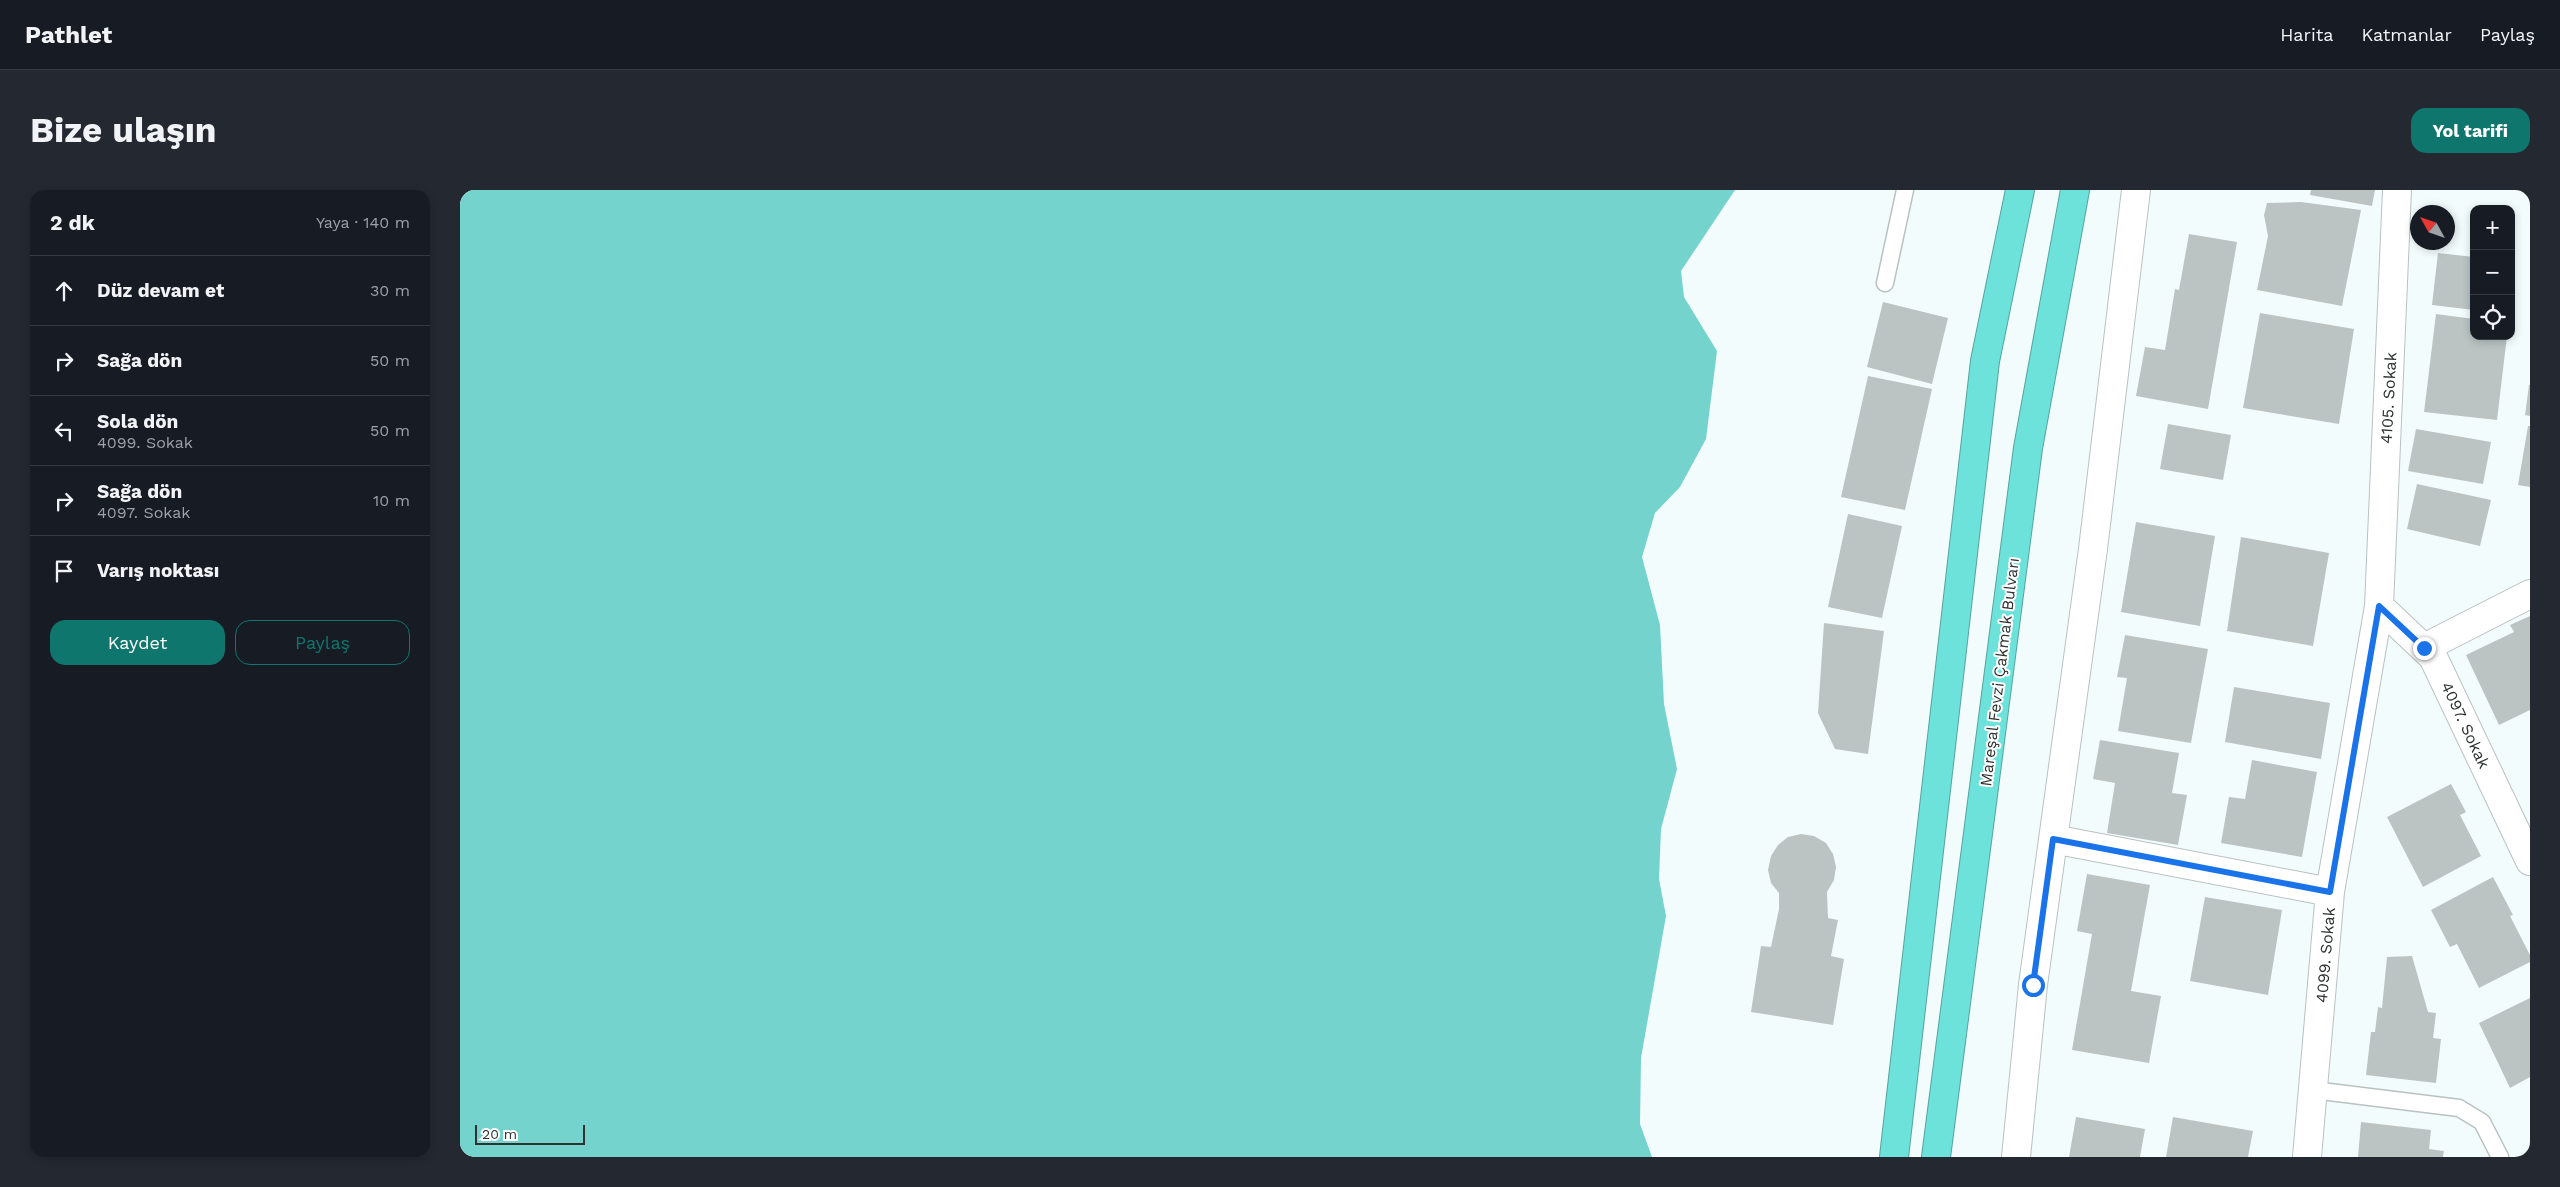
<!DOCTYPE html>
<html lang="tr">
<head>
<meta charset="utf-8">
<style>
  :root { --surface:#171b24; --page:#242831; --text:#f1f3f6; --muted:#9ea1a6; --line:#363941; --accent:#0f766e }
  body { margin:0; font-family:"Work Sans",sans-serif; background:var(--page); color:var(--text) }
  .controls { position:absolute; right:15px; top:15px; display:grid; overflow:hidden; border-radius:10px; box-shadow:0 2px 8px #0003 }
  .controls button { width:45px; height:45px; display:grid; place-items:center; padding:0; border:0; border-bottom:1px solid var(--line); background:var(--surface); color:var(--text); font:25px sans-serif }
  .compass { position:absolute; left:1950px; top:15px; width:45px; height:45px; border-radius:50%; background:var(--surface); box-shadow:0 2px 8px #0003; rotate:310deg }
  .scale { position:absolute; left:15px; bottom:12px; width:110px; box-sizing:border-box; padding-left:5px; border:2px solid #2d3131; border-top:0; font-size:14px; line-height:18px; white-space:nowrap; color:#2d3131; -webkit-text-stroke:4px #fff; paint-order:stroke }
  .stop { position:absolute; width:15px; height:15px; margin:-11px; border:4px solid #1a73e8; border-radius:50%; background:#fff }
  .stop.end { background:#1a73e8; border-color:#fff; box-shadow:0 1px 5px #0008 }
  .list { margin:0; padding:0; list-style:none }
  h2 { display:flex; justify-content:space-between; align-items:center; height:65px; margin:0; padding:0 20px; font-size:21px }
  h2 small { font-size:16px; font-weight:400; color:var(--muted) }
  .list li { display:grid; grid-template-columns:32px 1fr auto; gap:15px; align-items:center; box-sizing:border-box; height:70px; padding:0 20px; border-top:1px solid var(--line) }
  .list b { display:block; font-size:19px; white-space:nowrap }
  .list p { margin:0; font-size:16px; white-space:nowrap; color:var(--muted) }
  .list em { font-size:16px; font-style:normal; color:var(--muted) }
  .actions { display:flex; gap:10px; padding:15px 20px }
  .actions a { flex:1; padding:11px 0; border:1px solid var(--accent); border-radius:15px; text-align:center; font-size:18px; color:var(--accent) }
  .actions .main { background:var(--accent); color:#fff }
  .icon { flex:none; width:28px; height:28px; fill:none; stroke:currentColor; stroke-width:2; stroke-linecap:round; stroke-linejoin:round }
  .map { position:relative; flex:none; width:2070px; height:967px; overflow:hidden; border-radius:15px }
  header { display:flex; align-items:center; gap:30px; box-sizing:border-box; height:70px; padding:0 25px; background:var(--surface); border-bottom:1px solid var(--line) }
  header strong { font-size:24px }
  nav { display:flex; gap:28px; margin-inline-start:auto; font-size:18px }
  .intro { display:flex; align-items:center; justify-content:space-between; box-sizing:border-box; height:120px; padding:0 30px }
  h1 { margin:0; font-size:35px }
  .button { padding:12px 22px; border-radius:15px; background:var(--accent); color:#fff; font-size:18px; font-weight:700 }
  main { display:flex; gap:30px; padding:0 30px }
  aside { flex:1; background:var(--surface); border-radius:15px; box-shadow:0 2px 8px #0003 }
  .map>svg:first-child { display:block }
</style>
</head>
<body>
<header>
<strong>Pathlet</strong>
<nav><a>Harita</a><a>Katmanlar</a><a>Paylaş</a></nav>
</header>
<div class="intro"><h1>Bize ulaşın</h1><a class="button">Yol tarifi</a></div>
<main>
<aside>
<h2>2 dk<small>Yaya · 140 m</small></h2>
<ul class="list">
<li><svg class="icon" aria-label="ahead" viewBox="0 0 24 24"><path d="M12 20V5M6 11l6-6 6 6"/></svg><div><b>Düz devam et</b></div><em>30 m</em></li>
<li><svg class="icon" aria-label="right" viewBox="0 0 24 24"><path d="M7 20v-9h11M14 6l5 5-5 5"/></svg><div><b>Sağa dön</b></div><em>50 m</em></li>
<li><svg class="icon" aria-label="left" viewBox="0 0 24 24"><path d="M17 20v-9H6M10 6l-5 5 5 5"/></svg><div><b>Sola dön</b><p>4099. Sokak</p></div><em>50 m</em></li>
<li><svg class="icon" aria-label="right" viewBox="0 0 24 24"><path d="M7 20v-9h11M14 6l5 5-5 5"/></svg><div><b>Sağa dön</b><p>4097. Sokak</p></div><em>10 m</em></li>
<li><svg class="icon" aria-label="arrive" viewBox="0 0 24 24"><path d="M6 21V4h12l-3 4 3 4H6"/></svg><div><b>Varış noktası</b></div></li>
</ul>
<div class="actions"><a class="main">Kaydet</a><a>Paylaş</a></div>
</aside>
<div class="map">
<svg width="2070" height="967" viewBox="0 0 2070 967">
  <rect width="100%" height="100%" fill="#f3fcfc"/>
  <path fill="#75d3cd" d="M0 0H1275L1221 81 1224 107 1257 161 1246 249 1220 297 1195 323 1182 367 1200 435 1204 514 1217 579 1201 639 1199 689 1206 726 1181 868 1180 934 1192 967H0Z"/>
  <path fill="#bbc4c3" d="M1851 0H1915L1912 16 1850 5Z
    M1841 12 1901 20 1882 116 1797 100 1808 46 1804 25 1807 13Z
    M1729 44 1777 52 1748 219 1676 206 1685 157 1705 160 1715 99 1719 100Z
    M1978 63 2014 67V120L1972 115Z
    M1423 112 1488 128 1472 194 1407 177Z
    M1800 123 1894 139 1879 234 1783 218Z
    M1976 124 2014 129V146H2047L2037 230 1964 222Z
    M1408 186 1472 199 1445 320 1381 307Z
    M2069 195H2070V226L2065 225Z
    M1708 234 1771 245 1763 290 1700 279Z
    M2068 236H2070V297L2058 295Z
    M1956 239 2031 252 2023 294 1948 281Z
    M1957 294 2031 310 2020 356 1947 339Z
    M1388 324 1442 336 1422 428 1368 417Z
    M1676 332 1755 346 1740 436 1661 422Z
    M1781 347 1869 363 1853 456 1767 441Z
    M2070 426V520L2039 535 2006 465 2054 442 2050 435Z
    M1364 433 1424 441 1408 564 1375 559 1358 523Z
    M1665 445 1748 459 1731 553 1658 541 1667 488 1657 487Z
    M1774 497 1870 513 1861 569 1765 552Z
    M1640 550 1719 563 1712 603 1727 605 1718 655 1647 643 1655 593 1633 589Z
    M1792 570 1857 582 1842 667 1761 653 1769 607 1785 609Z
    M1991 594 2006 622 2000 625 2021 666 1963 697 1927 627Z
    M1341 644 1354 646 1366 653 1373 664 1376 677 1374 690 1367 702 1368 728 1378 730 1371 766 1384 769 1373 835 1291 822 1301 756 1311 757 1319 719V703L1311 693 1308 680 1311 666 1318 655 1328 647Z
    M1627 684 1690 695 1671 801 1701 806 1689 873 1612 860 1632 744 1617 741Z
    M2033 687 2053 725 2050 726 2070 765V772L2019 798 1997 754 1990 757 1971 720Z
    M1745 707 1822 720 1808 805 1730 791Z
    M1952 766 1968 822 1976 823 1973 848 1981 849 1976 893 1906 885 1911 842H1915L1918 817 1922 818 1927 767Z
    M2070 808V887L2050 898 2019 833Z
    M1616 927 1685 939 1680 967H1609Z
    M1713 927 1793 941 1788 967H1706Z
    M1901 932 1971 940 1969 959 1984 961 1983 967H1898Z"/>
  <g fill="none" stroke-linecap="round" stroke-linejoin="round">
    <g stroke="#b9c2c1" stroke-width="19">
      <path id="lane" d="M1425 93 1445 0
        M1853 900 1999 918 2022 932 2040 967"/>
    </g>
    <g stroke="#b9c2c1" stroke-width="30">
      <path id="street" d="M1919 416 1973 467 2070 671
        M1964 458 2070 404
        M1593 649 1870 702
        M1556 967 1573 795 1633 359 1676 0
        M1847 967 1870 702 1919 416 1937 0"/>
    </g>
    <g stroke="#56a4a0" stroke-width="30">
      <path id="highway" d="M1434 967 1525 171 1560 0
        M1476 967 1568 258 1615 0"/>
    </g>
    <use href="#lane" stroke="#fff" stroke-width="16"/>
    <use href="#street" stroke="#fff" stroke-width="28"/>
    <use href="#highway" stroke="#6ce2db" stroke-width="28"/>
  </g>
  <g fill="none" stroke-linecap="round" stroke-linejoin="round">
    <path stroke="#1a73e8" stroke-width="6" d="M1573 795 1593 649 1870 702 1919 416 1964 458"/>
  </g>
  <g text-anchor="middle" stroke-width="4" stroke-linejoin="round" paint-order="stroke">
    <g font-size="16" fill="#2d3131" stroke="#fff">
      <text transform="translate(1928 208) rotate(-87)" y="6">4105. Sokak</text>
      <text transform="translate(1539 482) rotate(-83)" y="6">Mareşal Fevzi Çakmak Bulvarı</text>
      <text transform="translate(2006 535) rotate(65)" y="6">4097. Sokak</text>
      <text transform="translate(1865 765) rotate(-85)" y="6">4099. Sokak</text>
    </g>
  </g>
</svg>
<div class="controls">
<button>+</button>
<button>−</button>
<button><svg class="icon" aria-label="locate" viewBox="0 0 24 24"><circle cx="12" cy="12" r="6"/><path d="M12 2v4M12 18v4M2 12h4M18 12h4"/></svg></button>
</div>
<svg class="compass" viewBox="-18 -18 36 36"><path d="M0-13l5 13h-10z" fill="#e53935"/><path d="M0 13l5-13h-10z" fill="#9ea1a6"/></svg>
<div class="scale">20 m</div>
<div class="stop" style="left:1573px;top:795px"></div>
<div class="stop end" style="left:1964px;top:458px"></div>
</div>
</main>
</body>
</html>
